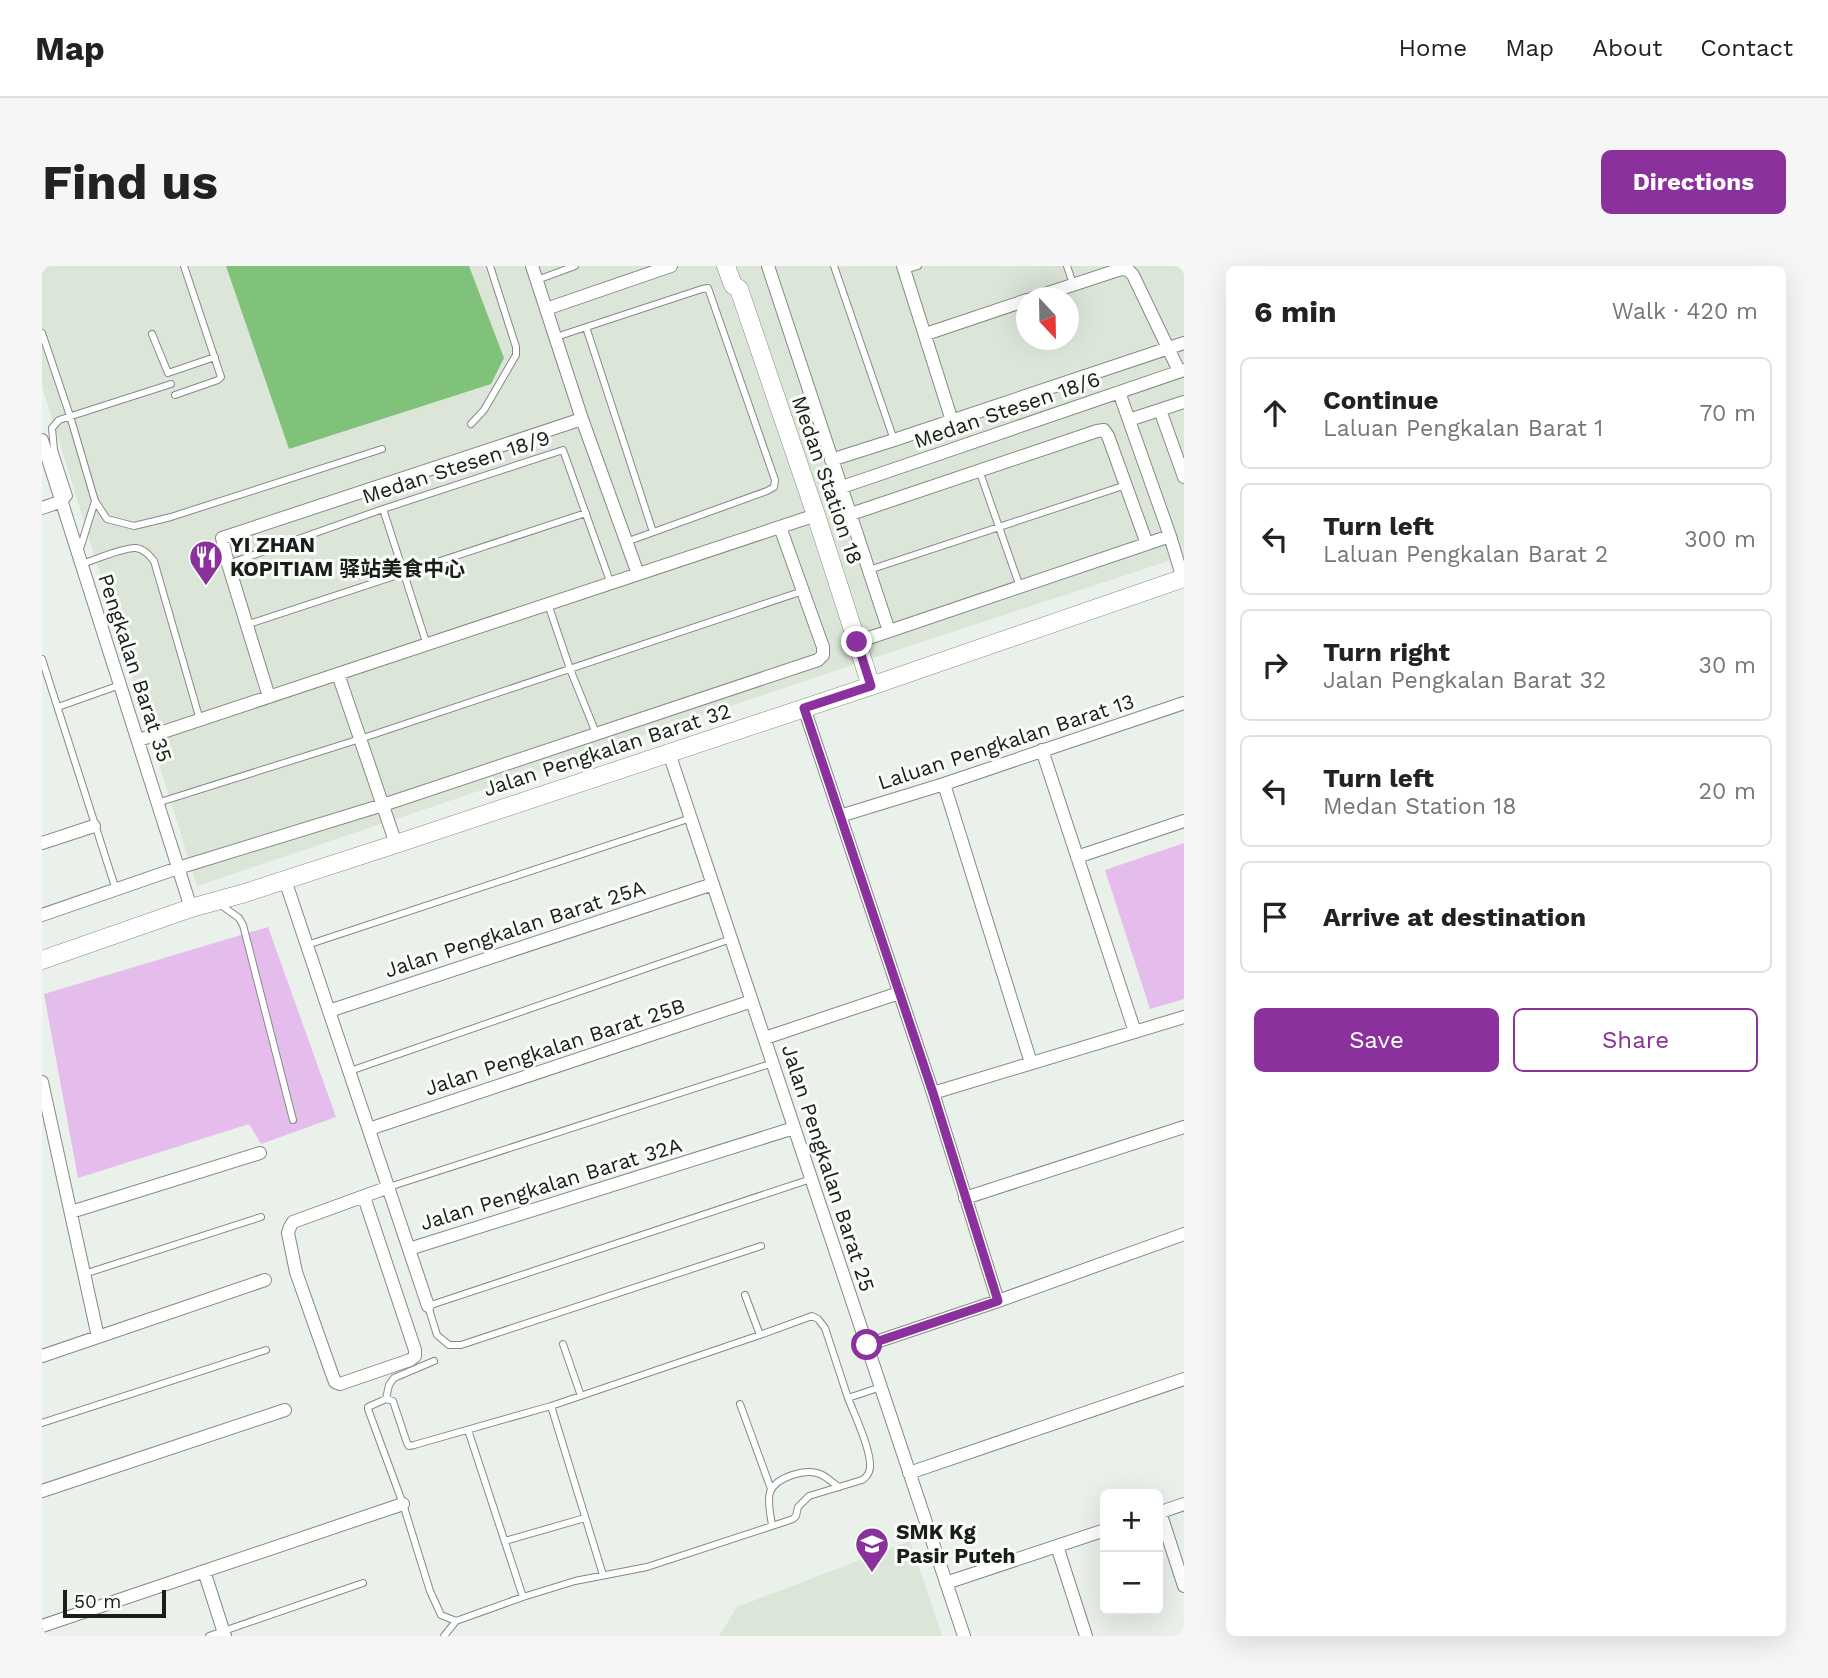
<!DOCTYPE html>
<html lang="en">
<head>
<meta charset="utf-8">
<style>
  :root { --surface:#fff; --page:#f6f6f6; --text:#222; --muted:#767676; --line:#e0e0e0; --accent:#8b319d }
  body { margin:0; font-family:"Work Sans","Noto Sans SC",sans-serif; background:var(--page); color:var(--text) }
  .controls { position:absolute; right:21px; bottom:21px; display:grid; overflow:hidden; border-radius:10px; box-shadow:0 7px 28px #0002 }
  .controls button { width:63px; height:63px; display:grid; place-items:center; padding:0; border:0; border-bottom:2px solid var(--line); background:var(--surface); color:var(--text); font:35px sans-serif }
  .compass { position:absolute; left:974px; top:21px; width:63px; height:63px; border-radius:50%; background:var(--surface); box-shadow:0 7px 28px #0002; rotate:158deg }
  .scale { position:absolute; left:21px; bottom:18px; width:103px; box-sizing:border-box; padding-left:7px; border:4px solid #1b1d1b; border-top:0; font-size:19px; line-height:24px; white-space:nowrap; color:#1b1d1b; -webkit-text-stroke:5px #f8fdf7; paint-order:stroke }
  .stop { position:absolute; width:21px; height:21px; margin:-16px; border:5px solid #8b319d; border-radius:50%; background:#fff }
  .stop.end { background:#8b319d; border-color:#fff; box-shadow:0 2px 7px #0008 }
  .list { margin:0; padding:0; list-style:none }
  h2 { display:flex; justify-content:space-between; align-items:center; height:91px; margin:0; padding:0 28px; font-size:30px }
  h2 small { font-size:23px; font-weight:400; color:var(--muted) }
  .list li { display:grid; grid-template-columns:46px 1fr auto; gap:21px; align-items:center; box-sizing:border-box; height:112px; margin:0 14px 14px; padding:0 14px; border:2px solid var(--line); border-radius:10px }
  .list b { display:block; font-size:26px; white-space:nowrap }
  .list p { margin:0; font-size:23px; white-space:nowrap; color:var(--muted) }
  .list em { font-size:23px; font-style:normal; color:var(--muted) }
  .actions { display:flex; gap:14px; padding:21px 28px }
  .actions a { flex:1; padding:16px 0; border:2px solid var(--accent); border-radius:10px; text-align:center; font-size:24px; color:var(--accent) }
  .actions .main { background:var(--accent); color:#fff }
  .icon { flex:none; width:38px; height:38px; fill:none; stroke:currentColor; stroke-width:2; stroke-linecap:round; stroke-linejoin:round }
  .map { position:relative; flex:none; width:1142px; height:1370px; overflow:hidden; border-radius:10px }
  header { display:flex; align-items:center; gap:42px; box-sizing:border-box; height:98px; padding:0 35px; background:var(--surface); border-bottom:2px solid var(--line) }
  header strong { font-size:33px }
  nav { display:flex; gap:38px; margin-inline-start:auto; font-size:24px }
  .intro { display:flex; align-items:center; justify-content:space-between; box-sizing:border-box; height:168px; padding:0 42px }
  h1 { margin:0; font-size:49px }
  .button { padding:18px 32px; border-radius:10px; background:var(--accent); color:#fff; font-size:24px; font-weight:700 }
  main { display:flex; gap:42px; padding:0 42px }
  aside { flex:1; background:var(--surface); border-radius:10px; box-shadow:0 7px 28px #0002 }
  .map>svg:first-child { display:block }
</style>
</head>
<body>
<header>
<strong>Map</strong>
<nav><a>Home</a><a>Map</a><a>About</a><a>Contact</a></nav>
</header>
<div class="intro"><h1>Find us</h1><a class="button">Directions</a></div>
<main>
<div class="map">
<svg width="1142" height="1370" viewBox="0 0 1142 1370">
  <rect width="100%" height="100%" fill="#eaf0ea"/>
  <path fill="#dbe6d9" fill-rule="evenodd" d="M0 0H1142V290L837 390 155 620 0 120ZM985 32H1027V74H985Z
    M868 1275 900 1370H677L695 1341Z"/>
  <path fill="#e5bded" d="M1142 577V733L1108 743 1063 604Z
    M226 661 294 851 219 878 207 858 36 912 2 728Z"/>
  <path fill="#80c27a" d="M184 0H427L462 92 449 118 247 183Z"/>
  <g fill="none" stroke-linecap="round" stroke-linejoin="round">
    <g stroke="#858a84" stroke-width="8">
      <path id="lane" d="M792 0 852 174
        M1025 0 1031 18
        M863 4 876 0
        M495 14 533 0
        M544 61 611 266
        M0 67 28 150 53 235 65 253 92 260 129 251 340 183
        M110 68 126 107 173 91
        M514 71 660 23 666 22 733 214 732 221 725 225 584 276
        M133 129 176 114 179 111 142 0
        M429 158 442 144 474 89V81L448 0
        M937 204 978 321
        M20 235 24 234 27 230 12 184 10 162 17 154 129 118
        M341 243 385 379
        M37 286 53 235
        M40 298C52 294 82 281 94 282 102 283 107 289 112 295L158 454
        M186 298 341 243 521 184 569 318
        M827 304 1084 219
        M506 338 528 403 554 467
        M204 359 544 247
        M0 393 74 624
        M16 441 78 419
        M115 537 318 473 761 325
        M176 637 197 652 201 659 251 854
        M265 679 649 552
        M308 805 689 673
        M347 921 731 797
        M719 980 419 1079H407L395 1069 386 1040 769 913
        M42 1008 219 951
        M703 1029 718 1069
        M521 1078 539 1130
        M806 1132C812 1148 833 1191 827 1206 825 1211 824 1211 820 1214L767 1230 756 1241 754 1250 751 1253 730 1260 605 1301 533 1315 481 1331 414 1355 399 1349 388 1325 361 1238 326 1143V1141L344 1133 351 1135 365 1177 367 1180 372 1179 509 1140 718 1069 770 1050 776 1053 783 1062 806 1132 839 1121
        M344 1133 347 1119 352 1112 392 1095
        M698 1138 729 1223
        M509 1140 561 1309
        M0 1157 224 1084
        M426 1164 481 1331
        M730 1260C729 1250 725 1237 728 1226 734 1211 764 1202 778 1208 785 1211 791 1217 797 1221
        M463 1275 543 1252
        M167 1370 321 1317
        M402 1370 414 1355"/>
    </g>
    <g stroke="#858a84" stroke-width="14">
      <path id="street" d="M490 0 540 153 596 308
        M726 0 847 365
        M861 0 910 155
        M991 32 1079 3 1086 4 1091 9 1137 105
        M504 43 629 0
        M884 68 985 34
        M1077 126 1128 270 1141 313
        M1118 144 1142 211
        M1087 154 1142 136
        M0 174 149 642
        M789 194 852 174 1142 77
        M800 221 1142 104
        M0 242 20 235
        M809 248 1055 165 1062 164 1066 170 1105 278
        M815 376 1128 270
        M296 408 354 578
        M227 431 186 298 180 272 540 153
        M762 442 891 827 956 1035
        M97 474 774 249
        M1000 484 1093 766
        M627 487 922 1370
        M902 518 989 797
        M798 550 902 518 1142 437
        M0 577 52 560
        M1035 591 1142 555
        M243 614 386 1040
        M0 649 136 602 341 539 776 394 781 389V381L738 261
        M287 745 671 618
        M723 772 857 727
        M0 816 56 1071
        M891 827 1142 751
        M327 863 710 735
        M322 931 373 1084V1090L368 1094 298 1118 293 1116 290 1108 254 1006 246 967 248 961 251 956 347 921
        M923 932 1142 861
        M29 946 218 887
        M367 983 752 862
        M825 1079 956 1035 1142 968
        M0 1090 223 1014
        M867 1207 1142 1113
        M0 1225 243 1144
        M1118 1246 1142 1320
        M1116 1247 1142 1238
        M1015 1280 1044 1370
        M162 1305 183 1370
        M904 1317 1063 1264
        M0 1360 361 1238"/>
    </g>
    <g stroke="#858a84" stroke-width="19">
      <path id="secondary" d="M684 0 691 19 697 23 774 249 829 420
        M0 694 149 642 203 627 354 578 829 420 1142 312"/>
    </g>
    <use href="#lane" stroke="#fff" stroke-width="6"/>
    <use href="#street" stroke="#fff" stroke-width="12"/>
    <use href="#secondary" stroke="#fff" stroke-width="18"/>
  </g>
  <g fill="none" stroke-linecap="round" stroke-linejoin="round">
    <path stroke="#8b319d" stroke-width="9" d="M815 376 829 420 762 442 891 827 956 1035 825 1079"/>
  </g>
  <defs>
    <g id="restaurant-pin" transform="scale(1.75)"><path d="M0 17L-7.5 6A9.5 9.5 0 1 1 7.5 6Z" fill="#8b319d" stroke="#f8fdf7"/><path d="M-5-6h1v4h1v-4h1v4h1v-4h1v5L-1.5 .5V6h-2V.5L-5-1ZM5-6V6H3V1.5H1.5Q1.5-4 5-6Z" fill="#fff"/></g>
    <g id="school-pin" transform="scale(1.75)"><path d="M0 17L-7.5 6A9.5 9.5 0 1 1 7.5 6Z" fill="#8b319d" stroke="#f8fdf7"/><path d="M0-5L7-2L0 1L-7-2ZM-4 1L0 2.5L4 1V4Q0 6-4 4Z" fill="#fff"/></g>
  </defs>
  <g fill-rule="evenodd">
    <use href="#restaurant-pin" x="164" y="291"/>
    <use href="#school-pin" x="830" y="1278"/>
  </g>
  <g text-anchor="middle" stroke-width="6" stroke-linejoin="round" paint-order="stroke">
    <g font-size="21" fill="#1b1d1b" stroke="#f8fdf7">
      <text transform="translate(965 144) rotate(-19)" y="7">Medan Stesen 18/6</text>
      <text transform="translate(414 201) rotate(-18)" y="7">Medan Stesen 18/9</text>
      <text transform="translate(785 214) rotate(71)" y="7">Medan Station 18</text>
      <text transform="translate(93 402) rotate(72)" y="7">Pengkalan Barat 35</text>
      <text transform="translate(964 476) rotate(-18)" y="7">Laluan Pengkalan Barat 13</text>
      <text transform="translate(565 484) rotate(-18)" y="7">Jalan Pengkalan Barat 32</text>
      <text transform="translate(473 663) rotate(-18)" y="7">Jalan Pengkalan Barat 25A</text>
      <text transform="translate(513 781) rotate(-18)" y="7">Jalan Pengkalan Barat 25B</text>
      <text transform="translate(786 902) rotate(72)" y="7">Jalan Pengkalan Barat 25</text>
      <text transform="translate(509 918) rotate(-17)" y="7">Jalan Pengkalan Barat 32A</text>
    </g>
    <g font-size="21" font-weight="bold" fill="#1b1d1b" stroke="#f8fdf7" text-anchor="start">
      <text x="188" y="286">YI ZHAN<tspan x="188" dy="24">KOPITIAM 驿站美食中心</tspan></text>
      <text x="854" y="1273">SMK Kg<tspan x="854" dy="24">Pasir Puteh</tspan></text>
    </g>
  </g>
</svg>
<div class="controls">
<button>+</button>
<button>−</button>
</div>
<svg class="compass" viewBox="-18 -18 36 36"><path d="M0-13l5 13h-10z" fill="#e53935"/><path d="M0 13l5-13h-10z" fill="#767676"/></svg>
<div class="scale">50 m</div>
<div class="stop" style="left:825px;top:1079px"></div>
<div class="stop end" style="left:815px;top:376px"></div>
</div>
<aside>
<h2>6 min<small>Walk · 420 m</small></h2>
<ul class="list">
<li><svg class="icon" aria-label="ahead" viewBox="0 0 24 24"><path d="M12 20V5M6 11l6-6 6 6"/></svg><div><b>Continue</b><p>Laluan Pengkalan Barat 1</p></div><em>70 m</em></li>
<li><svg class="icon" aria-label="left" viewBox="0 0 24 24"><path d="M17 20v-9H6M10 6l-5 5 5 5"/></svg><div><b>Turn left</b><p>Laluan Pengkalan Barat 2</p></div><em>300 m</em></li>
<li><svg class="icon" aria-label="right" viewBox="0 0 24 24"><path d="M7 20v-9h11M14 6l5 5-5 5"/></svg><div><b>Turn right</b><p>Jalan Pengkalan Barat 32</p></div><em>30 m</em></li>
<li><svg class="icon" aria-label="left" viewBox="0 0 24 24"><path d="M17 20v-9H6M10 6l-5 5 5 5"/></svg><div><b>Turn left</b><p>Medan Station 18</p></div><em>20 m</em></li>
<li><svg class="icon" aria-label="arrive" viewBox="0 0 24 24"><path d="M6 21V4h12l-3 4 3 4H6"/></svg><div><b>Arrive at destination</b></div></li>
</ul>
<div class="actions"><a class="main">Save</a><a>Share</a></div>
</aside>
</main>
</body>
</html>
